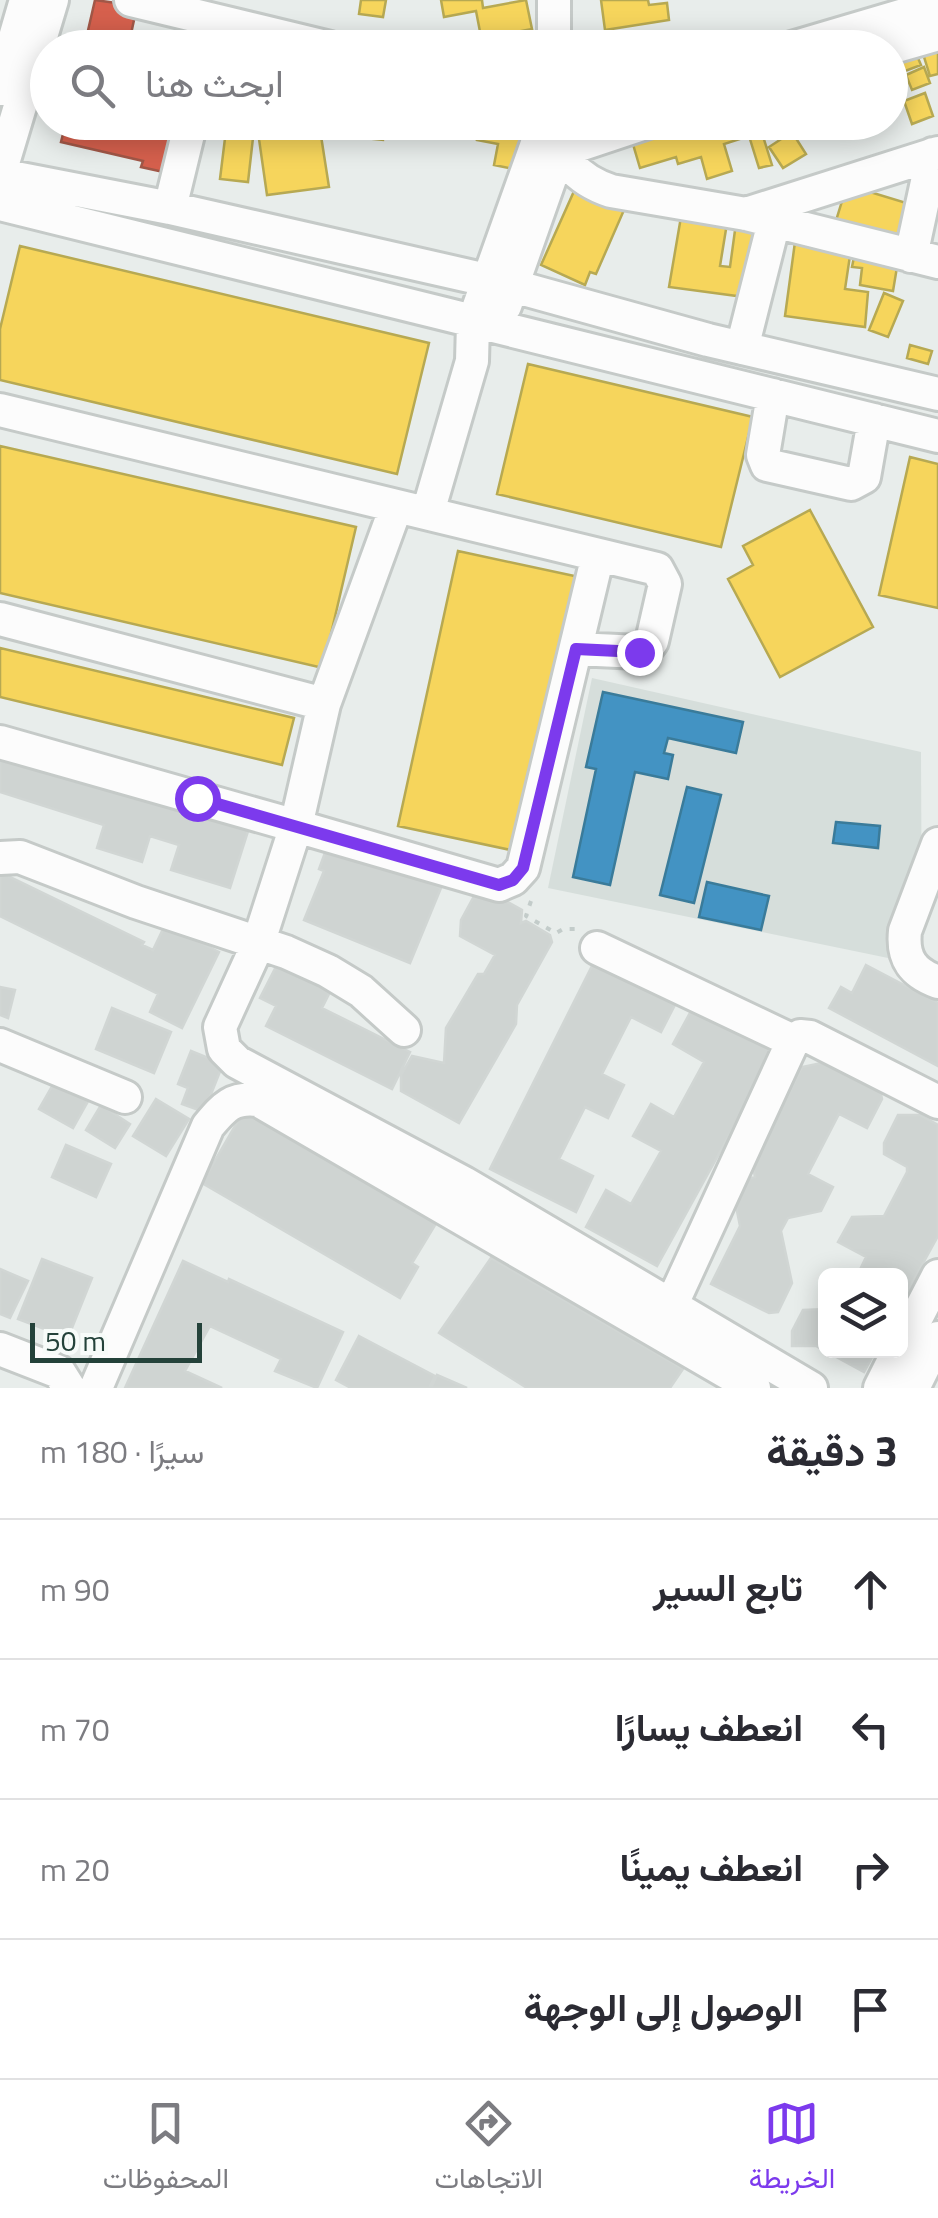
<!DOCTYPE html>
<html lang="ar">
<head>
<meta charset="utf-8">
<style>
  :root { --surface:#fff; --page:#f7f7f7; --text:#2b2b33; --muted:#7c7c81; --line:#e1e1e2; --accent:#7c3aed }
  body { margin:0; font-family:"Titillium Web",Vazirmatn,sans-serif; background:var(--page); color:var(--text); direction:rtl }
  .controls { position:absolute; right:30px; bottom:30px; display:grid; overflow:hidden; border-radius:15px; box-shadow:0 5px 25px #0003 }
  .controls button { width:90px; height:90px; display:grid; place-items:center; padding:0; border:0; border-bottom:2px solid var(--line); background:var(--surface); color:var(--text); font:50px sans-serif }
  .scale { position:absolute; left:30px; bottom:25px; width:172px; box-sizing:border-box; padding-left:10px; border:5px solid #24423a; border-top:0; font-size:28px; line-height:35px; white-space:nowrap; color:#24423a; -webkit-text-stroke:8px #f7fbf9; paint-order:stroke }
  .stop { position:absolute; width:30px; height:30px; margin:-22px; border:8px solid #7c3aed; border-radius:50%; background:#fff }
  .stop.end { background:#7c3aed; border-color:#fff; box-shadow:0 2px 10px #0008 }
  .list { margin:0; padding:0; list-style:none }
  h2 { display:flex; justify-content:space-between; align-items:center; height:130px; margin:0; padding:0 40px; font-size:42px }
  h2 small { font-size:32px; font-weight:400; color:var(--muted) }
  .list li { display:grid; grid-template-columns:65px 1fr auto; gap:30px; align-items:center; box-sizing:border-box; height:140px; padding:0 40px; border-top:2px solid var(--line) }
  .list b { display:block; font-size:38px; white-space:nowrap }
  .list em { font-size:32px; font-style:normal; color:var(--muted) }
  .icon { flex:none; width:55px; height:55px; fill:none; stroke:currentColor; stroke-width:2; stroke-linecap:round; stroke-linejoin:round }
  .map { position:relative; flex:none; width:938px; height:1388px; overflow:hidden; direction:ltr }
  .search { position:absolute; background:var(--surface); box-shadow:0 5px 25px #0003; left:30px; right:30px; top:30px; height:110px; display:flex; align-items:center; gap:25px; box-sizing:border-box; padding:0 35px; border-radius:55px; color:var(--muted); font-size:38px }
  .sheet { height:690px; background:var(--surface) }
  nav { display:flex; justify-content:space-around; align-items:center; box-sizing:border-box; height:140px; border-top:2px solid var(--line); background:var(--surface); font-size:28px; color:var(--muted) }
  nav a { display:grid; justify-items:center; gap:5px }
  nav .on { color:var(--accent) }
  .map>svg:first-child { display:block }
</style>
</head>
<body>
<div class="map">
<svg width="938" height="1388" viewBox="0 0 938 1388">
  <rect width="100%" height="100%" fill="#e8edeb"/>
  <path fill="#d6dedb" d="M592 678 921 752 922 965 548 888Z"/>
  <path fill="#f6d55c" stroke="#b7a952" stroke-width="2.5" d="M361 0H386L383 17 359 14Z
    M441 0H482L483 8 526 0 532 29 501 35 502 43 483 47 476 11 444 17Z
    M601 0H648L649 5 667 3 669 20 605 30Z
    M938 38V74L930 76 920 44Z
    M912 44 921 65 900 73 892 53Z
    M924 67 930 83 912 90 906 75Z
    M925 93 933 116 912 124 904 101Z
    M227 122H262L261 130 254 129 248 182 220 179Z
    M268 122H289L290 134 269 135Z
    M323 122H385L383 140 322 134Z
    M481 122H534L523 171 494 165 498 144 477 140Z
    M666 122H795L762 133 772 165 759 168 749 136 724 144 732 171 707 179 701 157 678 164 676 157 640 168 630 134Z
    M319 123 329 187 267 195 259 139 292 134 291 126Z
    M792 132 806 154 783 168 769 147Z
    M847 185 913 205 902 243 835 224Z
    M575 189 624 210 596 274 590 272 585 285 541 265Z
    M682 211 728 217 720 266 730 267 736 223 761 226 752 298 669 287Z
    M795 242 851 249 845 289 868 292 865 327 785 316Z
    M20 246 429 343 397 474 0 380V329Z
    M855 252 898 261 893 291 860 285 862 268 852 267Z
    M884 293 903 301 888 337 869 330Z
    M910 345 932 351 928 364 907 358Z
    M528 364 753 417 721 547 497 494Z
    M0 446 356 527 323 668 0 593Z
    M910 457 938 464V608L879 595Z
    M810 510 873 627 780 677 728 579 753 565 743 546Z
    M458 551 579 577 520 852 398 826Z
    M0 648 294 718 282 765 0 697Z"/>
  <path fill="#d6604d" stroke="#a15747" stroke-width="2.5" d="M95 0 137 6 128 48H84Z
    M66 122H180L168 173 141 167 143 161 61 142Z"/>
  <path fill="#4393c3" stroke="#3a7b9a" stroke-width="2.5" d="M603 692 743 722 736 753 668 738 664 753 673 755 668 779 635 772 610 885 573 877 596 769 586 767Z
    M687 787 721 795 694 903 660 895Z
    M836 822 880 826 878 848 833 843Z
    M707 882 769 896 761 930 699 917Z"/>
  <path fill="#cfd4d2" stroke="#d1d6d4" stroke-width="2.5" d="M0 749 249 828 230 888 171 870 179 845 150 836 142 862 97 848 104 825 0 792Z
    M329 842 441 888 410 963 304 920 324 871 319 869Z
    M0 872 144 942 142 945 153 950 165 925 219 952 182 1028 150 1012 158 994 0 916Z
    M473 898 504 900 522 910 521 923 526 921 550 935 552 942 517 1005 516 1024 459 1123 401 1091V1075L412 1056 444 1063 446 1028 478 974H484L495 955 460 936 461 920Z
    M283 953 336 980 322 1008 410 1052 392 1089 266 1026 276 1006 260 998Z
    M596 958 678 999 661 1032 631 1017 602 1074 624 1085 608 1118 585 1107 559 1159 593 1176 576 1212 490 1169Z
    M866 965 938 1003V1066L829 1008 841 987 852 993Z
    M0 987 15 990 8 1018 0 1015Z
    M697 1000 779 1045 657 1266 586 1227 606 1190 631 1204 661 1151 633 1136 651 1104 674 1117 704 1062 673 1044Z
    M112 1008 171 1032 154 1073 96 1049Z
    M191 1051 223 1064 204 1112 182 1104 188 1088 178 1084Z
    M826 1062 880 1089 882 1099 867 1128 839 1114 808 1174 833 1187 821 1211 788 1218 781 1231 792 1283 778 1312 769 1313 711 1284 740 1226 735 1201 746 1179 755 1177 753 1166 802 1067Z
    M62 1069 96 1087 73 1128 39 1109Z
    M156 1099 189 1119 166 1156 133 1136Z
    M250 1100 443 1212 412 1263 418 1267 400 1298 202 1183Z
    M101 1105 130 1124 115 1148 86 1130Z
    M898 1115H920L938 1125V1236L900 1305V1276H857L866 1257 838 1242 852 1217 884 1216 907 1172V1167L884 1154V1143Z
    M66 1145 111 1164 96 1197 52 1177Z
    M491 1258 683 1369 670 1388H527L439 1333Z
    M42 1259 92 1278 68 1338 18 1319Z
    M183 1261 228 1282 229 1279 343 1332 317 1388 275 1371 281 1359 210 1326 185 1371 222 1388H125Z
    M0 1269 28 1281 10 1318 0 1314Z
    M826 1309V1350H876L864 1372 816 1346H792V1331L803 1310Z
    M359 1336 435 1376 429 1388H351L336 1380Z
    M437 1375 467 1388H431Z"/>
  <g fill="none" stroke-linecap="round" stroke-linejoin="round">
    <g stroke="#c5cac8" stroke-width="38">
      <path id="minor" d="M131 0 330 48
        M554 48V0
        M792 48 938 5
        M890 48 938 34
        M0 89 26 0
        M549 122C560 158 575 179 611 191L746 214 938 262
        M0 173 52 0
        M0 175 170 208 513 286 708 340 938 394
        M0 204 938 436
        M170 208 191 122
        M746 214 938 153
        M911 256 933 154
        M505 306 558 156 564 150 648 122
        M742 348 774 222
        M773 395 763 455 767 465 851 484 864 477 874 420
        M0 410 657 569 665 584 652 641 646 649 639 652 576 649
        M428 512 472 361 473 323 540 135 548 122
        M598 555 523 868 513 879 499 885 296 826 258 944 220 1027 224 1049 237 1062 464 1183 811 1388
        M0 619 324 704
        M0 742 296 826 324 704 396 507
        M938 844 905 931C902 959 913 973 938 982
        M0 858 20 857 136 902 286 952 328 971 361 991 404 1030
        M597 948 793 1041 800 1036 810 1037 938 1102
        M0 1045 125 1097
        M671 1306 793 1041
        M0 1349 59 1372 69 1388
        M900 1349 938 1276
        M96 1388 208 1126C224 1107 232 1097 258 1100L754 1388
        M880 1388 899 1350
        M913 1388 938 1338"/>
    </g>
    <path stroke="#c3ccca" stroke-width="4" stroke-dasharray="5 8" stroke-linecap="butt" d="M531 901 526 916 556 933 563 929H579"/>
    <use href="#minor" stroke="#fcfcfc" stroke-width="32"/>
  </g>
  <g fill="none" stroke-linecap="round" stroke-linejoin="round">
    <path stroke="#7c3aed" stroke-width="12" d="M197 798 499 885 513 880 523 868 576 649 639 652"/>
  </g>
</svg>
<div class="controls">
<button><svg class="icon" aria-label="layers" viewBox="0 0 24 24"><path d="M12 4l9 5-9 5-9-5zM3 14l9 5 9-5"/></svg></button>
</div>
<div class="scale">50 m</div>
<div class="stop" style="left:197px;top:798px"></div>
<div class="stop end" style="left:639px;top:652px"></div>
<div class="search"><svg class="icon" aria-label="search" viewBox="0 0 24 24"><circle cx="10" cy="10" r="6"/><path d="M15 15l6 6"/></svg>ابحث هنا</div>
</div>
<section class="sheet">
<h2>3 دقيقة<small>سيرًا · 180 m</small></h2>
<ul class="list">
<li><svg class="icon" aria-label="ahead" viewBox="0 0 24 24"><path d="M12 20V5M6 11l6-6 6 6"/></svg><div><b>تابع السير</b></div><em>90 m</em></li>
<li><svg class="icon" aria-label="left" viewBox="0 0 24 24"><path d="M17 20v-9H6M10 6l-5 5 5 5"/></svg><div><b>انعطف يسارًا</b></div><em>70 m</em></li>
<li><svg class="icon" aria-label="right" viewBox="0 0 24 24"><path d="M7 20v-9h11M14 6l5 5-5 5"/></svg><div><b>انعطف يمينًا</b></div><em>20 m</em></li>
<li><svg class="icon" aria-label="arrive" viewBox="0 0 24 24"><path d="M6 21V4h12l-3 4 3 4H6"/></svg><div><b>الوصول إلى الوجهة</b></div></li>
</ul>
</section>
<nav>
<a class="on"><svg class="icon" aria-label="map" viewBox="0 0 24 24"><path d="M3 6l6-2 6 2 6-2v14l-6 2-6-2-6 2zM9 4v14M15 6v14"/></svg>الخريطة</a>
<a><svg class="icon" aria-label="directions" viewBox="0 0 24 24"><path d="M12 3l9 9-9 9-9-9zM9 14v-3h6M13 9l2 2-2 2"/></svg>الاتجاهات</a>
<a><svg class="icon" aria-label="saved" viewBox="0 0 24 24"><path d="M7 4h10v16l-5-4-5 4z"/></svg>المحفوظات</a>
</nav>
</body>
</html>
